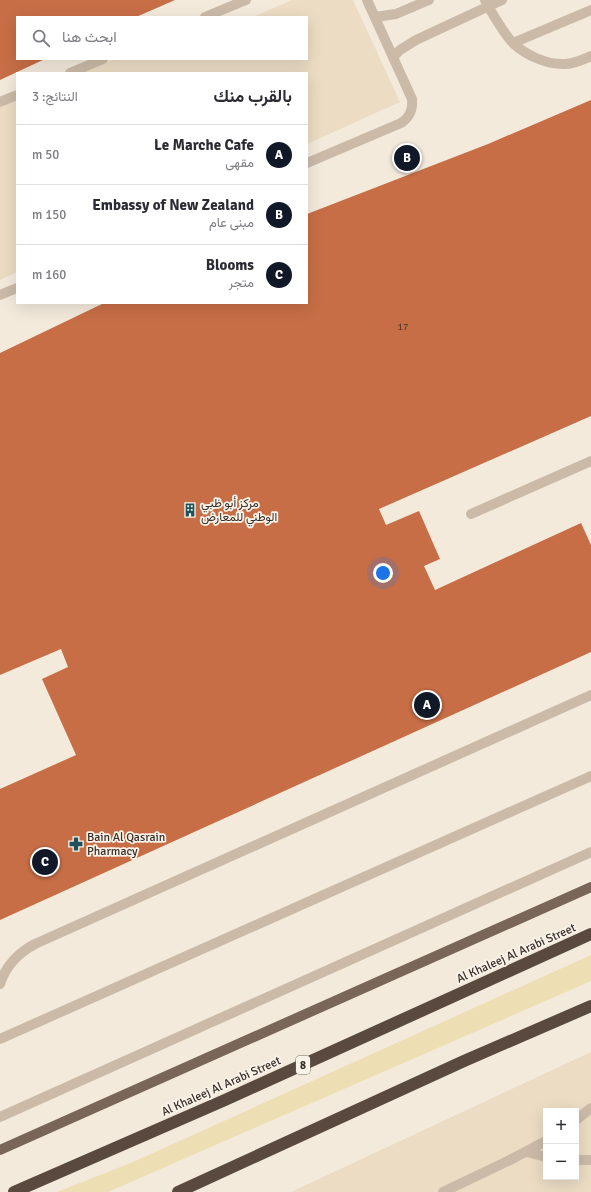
<!DOCTYPE html>
<html lang="ar">
<head>
<meta charset="utf-8">
<style>
  :root { --surface:#fff; --page:#f7f7f7; --text:#2b2b33; --muted:#7c7c81; --line:#e1e1e2; --accent:#111827 }
  body { margin:0; font-family:Signika,Vazirmatn,sans-serif; background:var(--page); color:var(--text); direction:rtl }
  .controls { position:absolute; right:12px; bottom:12px; display:grid; overflow:hidden; border-radius:0px; box-shadow:0 4px 16px #0002 }
  .controls button { width:36px; height:36px; display:grid; place-items:center; padding:0; border:0; border-bottom:1px solid var(--line); background:var(--surface); color:var(--text); font:20px sans-serif }
  .you { position:absolute; left:383px; top:573px; width:14px; height:14px; margin:-10px; border:3px solid #fff; border-radius:50%; background:#1a73e8; box-shadow:0 0 0 6px #1a73e833 }
  .badge { display:grid; place-items:center; width:26px; height:26px; border-radius:50%; background:var(--accent); color:#fff; font-size:13px; font-weight:700 }
  .pin { position:absolute; translate:-50% -50%; border:2px solid #fff; box-shadow:0 1px 4px #0006 }
  .list { margin:0; padding:0; list-style:none }
  h2 { display:flex; justify-content:space-between; align-items:center; height:52px; margin:0; padding:0 16px; font-size:17px }
  h2 small { font-size:13px; font-weight:400; color:var(--muted) }
  .list li { display:grid; grid-template-columns:26px 1fr auto; gap:12px; align-items:center; box-sizing:border-box; height:60px; padding:0 16px; border-top:1px solid var(--line) }
  .list b { display:block; font-size:15px; white-space:nowrap }
  .list p { margin:0; font-size:13px; white-space:nowrap; color:var(--muted) }
  .list em { font-size:13px; font-style:normal; color:var(--muted) }
  .icon { flex:none; width:22px; height:22px; fill:none; stroke:currentColor; stroke-width:2; stroke-linecap:round; stroke-linejoin:round }
  .map { position:relative; flex:none; width:591px; height:1192px; overflow:hidden; direction:ltr }
  .search { position:absolute; background:var(--surface); box-shadow:0 4px 16px #0002; left:16px; top:16px; width:292px; height:44px; display:flex; align-items:center; gap:10px; box-sizing:border-box; padding:0 14px; border-radius:0px; color:var(--muted); font-size:15px }
  .panel { position:absolute; background:var(--surface); box-shadow:0 4px 16px #0002; left:16px; top:72px; width:292px; height:232px; border-radius:0px; direction:rtl }
  .map>svg:first-child { display:block }
</style>
</head>
<body>
<div class="map">
<svg width="591" height="1192" viewBox="0 0 591 1192">
  <rect width="100%" height="100%" fill="#f3eadc"/>
  <path fill="#eedeb3" d="M591 955V981L108 1192H57L133 1162Z"/>
  <path fill="#ebdcc3" fill-rule="evenodd" d="M292 0H353L400 102 307 144V73H82L115 59H307V17H253Z
    M17 100V272L0 280V107Z
    M591 1052V1192H291ZM546 1111H576V1177H546Z"/>
  <path fill="#c76e46" d="M0 0H175L136 17H17V59H45L0 80Z
    M591 100V416L379 509 386 525 419 511 440 559 424 566 435 590 581 523 591 545V652L0 920V789L76 755 42 679 68 667 61 649 0 675V353L104 303H307V214L488 144Z"/>
  <g fill="none" stroke-linecap="round" stroke-linejoin="round">
    <path stroke="#cbbaa8" stroke-width="10" d="M485 0C490 10 506 37 514 44 526 55 547 65 565 64 574 64 582 60 591 56
      M205 17 246 0
      M375 17 396 14 429 0
      M513 43 591 10
      M393 57 400 50 416 40 502 0
      M70 73 103 59
      M0 102 17 95
      M307 163 401 123C410 117 413 110 412 99L367 0
      M0 295 17 288
      M471 514 591 461
      M0 984C6 965 18 953 35 944L591 695
      M0 1039 591 776
      M0 1117 591 852
      M576 1120 591 1108
      M527 1152 546 1157
      M576 1160H591
      M443 1192 508 1161 546 1141"/>
    <path stroke="#7a6659" stroke-width="10" d="M0 1150 591 887"/>
    <path stroke="#59493f" stroke-width="12" d="M14 1192 225 1100 591 934
      M178 1192 464 1061 591 1006"/>
  </g>
  <defs>
    <g id="building-bare" transform="scale(1.08)"><path d="M-4-6H4V6H1V3H-1V6H-4ZM-2.5-4.3h1.7v1.8h-1.7ZM.8-4.3h1.7v1.8H.8ZM-2.5-1h1.7V.8h-1.7ZM.8-1h1.7V.8H.8Z" fill="#1d525a" stroke="#faf3e9" stroke-width="2.5" paint-order="stroke"/></g>
    <g id="pharmacy-bare" transform="scale(1.08)"><path d="M-2-6h4v4h4v4h-4v4h-4v-4h-4v-4h4Z" fill="#1d525a" stroke="#faf3e9" stroke-width="2.5" paint-order="stroke"/></g>
  </defs>
  <g fill-rule="evenodd">
    <use href="#building-bare" x="190" y="510"/>
    <use href="#pharmacy-bare" x="76" y="844"/>
  </g>
  <g text-anchor="middle" stroke-width="3.5" stroke-linejoin="round" paint-order="stroke">
    <g font-size="10" fill="#5c3e30">
      <text x="403" y="330">17</text>
    </g>
    <rect fill="#faf3e9" stroke="#726962" stroke-width="1" x="296" y="1056" width="14" height="18" rx="3"/>
    <g font-size="11" font-weight="bold" fill="#382e28">
      <text x="303" y="1069">8</text>
    </g>
    <g font-size="12" fill="#382e28" stroke="#faf3e9" text-anchor="start">
      <text x="201" y="507">مركز أبو ظبي<tspan x="201" dy="14">الوطني للمعارض</tspan></text>
      <text x="87" y="841">Bain Al Qasrain<tspan x="87" dy="14">Pharmacy</tspan></text>
    </g>
    <g font-size="12" fill="#382e28" stroke="#faf3e9">
      <text transform="translate(516 953) rotate(-24)" y="4">Al Khaleej Al Arabi Street</text>
      <text transform="translate(221 1086) rotate(-24)" y="4">Al Khaleej Al Arabi Street</text>
    </g>
  </g>
</svg>
<div class="controls">
<button>+</button>
<button>−</button>
</div>
<div class="you"></div>
<div class="pin badge" style="left:427px;top:705px">A</div>
<div class="pin badge" style="left:407px;top:158px">B</div>
<div class="pin badge" style="left:45px;top:862px">C</div>
<div class="search"><svg class="icon" aria-label="search" viewBox="0 0 24 24"><circle cx="10" cy="10" r="6"/><path d="M15 15l6 6"/></svg>ابحث هنا</div>
<section class="panel">
<h2>بالقرب منك<small>النتائج: 3</small></h2>
<ul class="list">
<li><span class="badge">A</span><div><b>Le Marche Cafe</b><p>مقهى</p></div><em>50 m</em></li>
<li><span class="badge">B</span><div><b>Embassy of New Zealand</b><p>مبنى عام</p></div><em>150 m</em></li>
<li><span class="badge">C</span><div><b>Blooms</b><p>متجر</p></div><em>160 m</em></li>
</ul>
</section>
</div>
</body>
</html>
